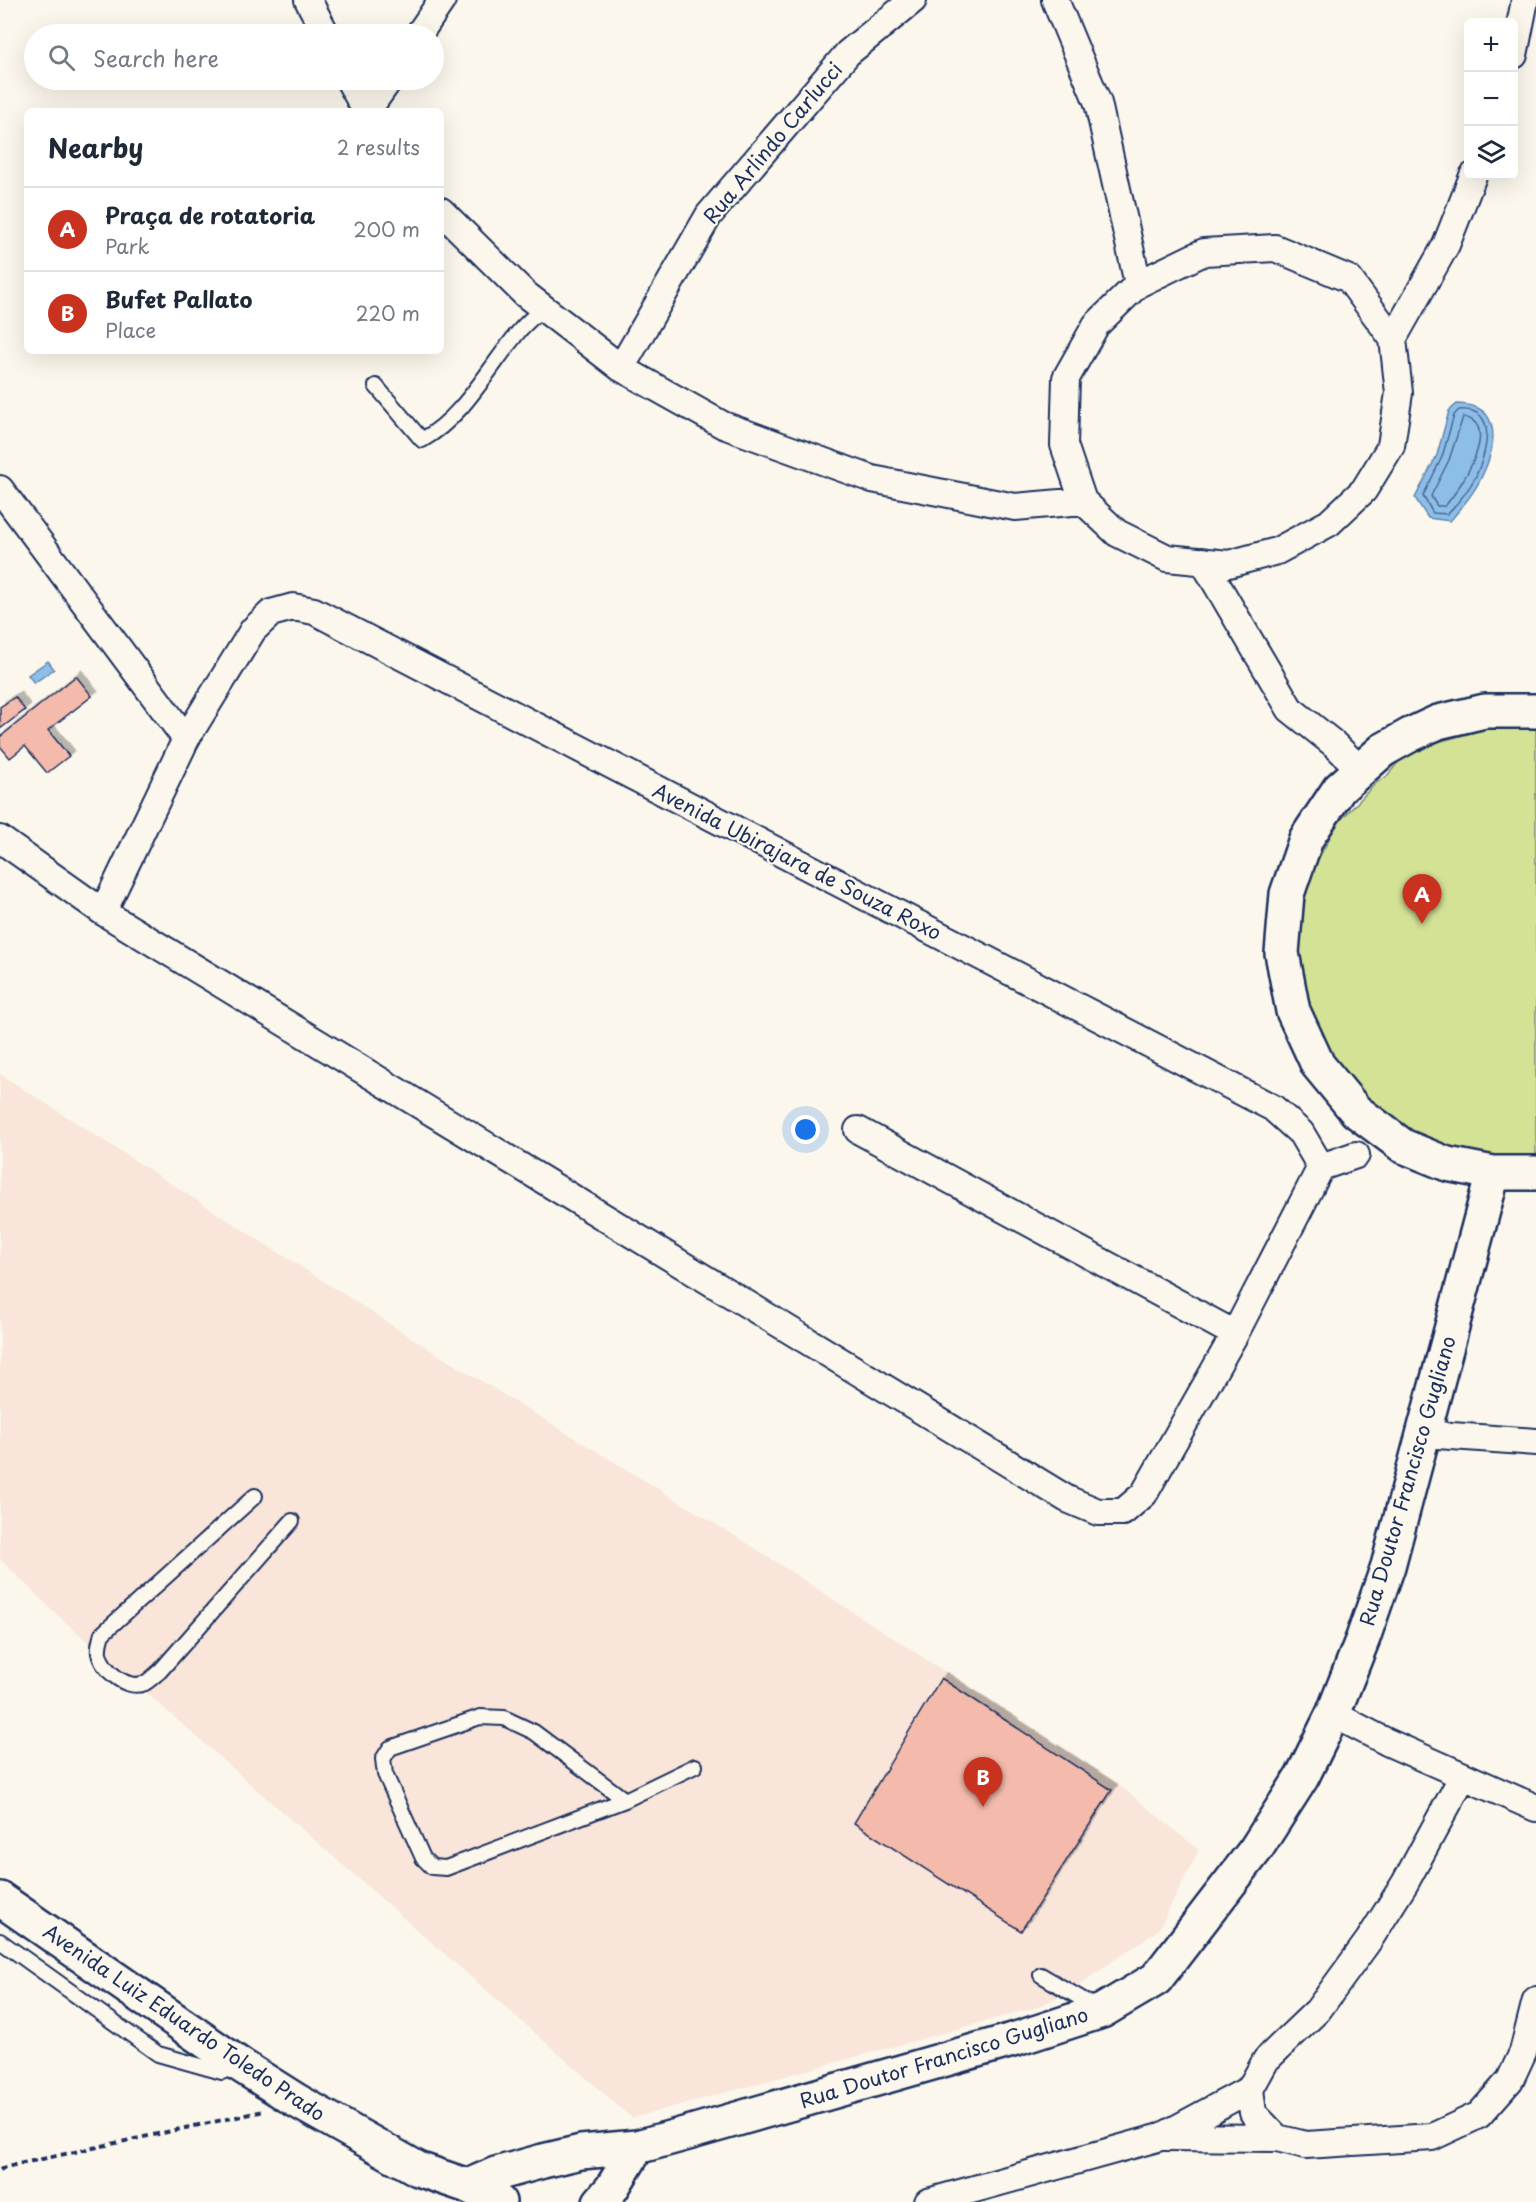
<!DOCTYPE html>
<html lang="en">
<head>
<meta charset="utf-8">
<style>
  :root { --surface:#fff; --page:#f2f2f3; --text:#1f2937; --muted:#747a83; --line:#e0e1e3; --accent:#c8321e }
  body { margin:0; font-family:"Playpen Sans",sans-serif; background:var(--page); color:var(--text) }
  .controls { position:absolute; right:18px; top:18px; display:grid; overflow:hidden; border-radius:9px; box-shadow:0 6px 24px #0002 }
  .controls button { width:54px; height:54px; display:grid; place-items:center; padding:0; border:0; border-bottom:2px solid var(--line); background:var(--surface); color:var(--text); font:30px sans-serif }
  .you { position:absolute; left:806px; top:1130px; width:21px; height:21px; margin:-15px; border:4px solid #fff; border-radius:50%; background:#1a73e8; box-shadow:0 0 0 9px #1a73e833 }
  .badge { display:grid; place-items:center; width:39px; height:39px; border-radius:50%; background:var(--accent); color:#fff; font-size:20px; font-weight:700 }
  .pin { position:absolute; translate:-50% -50px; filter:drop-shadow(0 2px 3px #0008) }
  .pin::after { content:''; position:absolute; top:32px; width:21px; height:18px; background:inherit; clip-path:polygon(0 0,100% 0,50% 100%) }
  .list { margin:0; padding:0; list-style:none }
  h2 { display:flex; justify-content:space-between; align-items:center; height:78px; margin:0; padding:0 24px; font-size:26px }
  h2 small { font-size:20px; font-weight:400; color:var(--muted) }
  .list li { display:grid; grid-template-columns:39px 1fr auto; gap:18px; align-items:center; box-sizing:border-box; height:84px; padding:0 24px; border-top:2px solid var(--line) }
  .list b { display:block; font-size:22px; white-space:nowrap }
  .list p { margin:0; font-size:20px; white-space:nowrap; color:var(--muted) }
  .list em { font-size:20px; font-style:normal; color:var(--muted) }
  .icon { flex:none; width:33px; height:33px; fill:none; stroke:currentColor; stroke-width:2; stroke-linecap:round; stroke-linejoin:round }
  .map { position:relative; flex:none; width:1536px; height:2202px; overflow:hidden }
  .search { position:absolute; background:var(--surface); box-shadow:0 6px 24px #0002; left:24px; top:24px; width:420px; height:66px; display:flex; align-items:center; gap:15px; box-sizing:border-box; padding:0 21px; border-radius:33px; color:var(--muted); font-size:22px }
  .panel { position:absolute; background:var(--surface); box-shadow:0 6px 24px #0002; left:24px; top:108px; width:420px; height:246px; border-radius:9px }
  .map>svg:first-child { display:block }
</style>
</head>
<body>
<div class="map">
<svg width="1536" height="2202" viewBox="0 0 1536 2202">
  <defs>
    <filter id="shadow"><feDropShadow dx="5.5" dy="-5.5" stdDeviation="0" flood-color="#0004"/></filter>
  </defs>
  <rect width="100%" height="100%" fill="#fbf7ec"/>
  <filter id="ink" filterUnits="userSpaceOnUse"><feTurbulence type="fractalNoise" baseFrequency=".0167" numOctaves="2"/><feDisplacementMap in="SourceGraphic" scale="12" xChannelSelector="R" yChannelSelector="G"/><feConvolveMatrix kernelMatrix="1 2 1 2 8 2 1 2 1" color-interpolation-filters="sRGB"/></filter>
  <g filter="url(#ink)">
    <path fill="#f9e5d9" d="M0 1074 432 1351 745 1542 1118 1784 1199 1850 1159 1929 1070 1991 1038 2007 632 2118 53 1611 0 1559Z"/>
    <path fill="#d3e295" stroke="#77887a" stroke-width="1.5" d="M1516 721 1536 724V1159L1491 1160 1437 1148 1388 1122 1346 1084 1317 1037 1300 983 1298 928 1311 873 1337 824 1375 784 1387 776 1408 750Z"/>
    <path fill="#8dbee8" stroke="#5f85b1" stroke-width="1.5" d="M1457 404C1505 404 1496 449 1480 480 1473 495 1461 508 1450 521L1428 518 1415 498 1437 455 1449 411Z
      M48 661 54 669 34 683 28 675Z"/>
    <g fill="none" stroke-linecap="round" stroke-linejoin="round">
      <path stroke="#496895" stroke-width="1.5" d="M1459 410C1500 407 1486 453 1476 476 1469 490 1458 503 1447 514L1433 513 1423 496 1442 457 1454 415Z
        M1463 417C1504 424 1458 491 1445 506H1437L1431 496 1449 460Z"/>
    </g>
    <path fill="#f4bbac" stroke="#1b2f5e" stroke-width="1.5" filter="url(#shadow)" d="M76 676 92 696 48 730 69 756 47 773 25 746 10 758 0 746V737Z
      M15 697 25 710 0 729V707Z
      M941 1678 1112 1790 1021 1931 854 1823Z"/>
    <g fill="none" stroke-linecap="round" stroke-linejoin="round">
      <g stroke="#1b2f5e" stroke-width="18">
        <path id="lane" d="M376 386 422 440C464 417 489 367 520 330 527 322 535 315 543 308
          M255 1496 102 1634C100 1641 98 1646 99 1653 102 1670 127 1691 145 1683 150 1680 155 1675 160 1671L292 1521
          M625 1800 534 1732 504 1718 480 1717 390 1748 383 1759 385 1774 423 1858 432 1867 446 1868 625 1800 695 1766
          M0 1941 158 2054 222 2072 237 2066
          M1041 1975 1097 2008"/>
      </g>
      <g stroke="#1b2f5e" stroke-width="30">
        <path id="street" d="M308 0 326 34
          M1055 0 1098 103 1138 284
          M419 34 442 0
          M1514 55 1525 0
          M349 80 366 111
          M367 111 389 80
          M441 211 525 294 621 368 723 425 872 479 1015 507 1083 501
          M1275 248 1349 279 1393 339 1399 393 1391 446 1364 490 1329 523 1277 551 1229 564 1167 558 1117 533 1083 501 1064 445 1066 378 1096 325 1138 284 1204 252Z
          M1393 339 1446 245 1473 176
          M621 368 709 215 848 53 913 0
          M0 489 186 739
          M1203 561 1290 709 1334 744 1361 770
          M0 839 103 912 1067 1499 1098 1512H1123L1144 1494 1235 1334 1321 1167 1356 1155
          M103 912 186 739 253 630 271 613 293 607 314 611 1273 1108 1301 1133 1321 1167
          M858 1130 1235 1334
          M1423 1434 1536 1442
          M1333 1714 1387 1742 1536 1808
          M1463 1776 1405 1883 1369 1940 1318 2010 1266 2060 1250 2089 1253 2113 1277 2138 1306 2145 1432 2137 1479 2115 1510 2080 1523 2052 1536 2000
          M1164 2137 1277 2138
          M928 2202 1161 2137 1250 2089"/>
      </g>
      <g stroke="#1b2f5e" stroke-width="38">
        <path id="secondary" d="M1536 711H1485L1438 722 1410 735 1383 750 1339 789 1306 839 1287 894 1282 953 1293 1011 1318 1065 1356 1111 1403 1146 1447 1164 1493 1173H1536
          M0 1899 240 2065 297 2101 418 2169 468 2186 499 2202
          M468 2186 496 2174 543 2161 581 2152 637 2147 688 2133 1016 2039 1102 2011 1156 1979 1256 1849 1302 1777 1333 1714 1363 1638 1388 1566 1493 1173
          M600 2202 612 2188 637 2147"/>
      </g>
      <path stroke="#1b2f5e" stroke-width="4" stroke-dasharray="6 4.5" stroke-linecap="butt" d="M0 2170 5 2167 264 2111"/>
      <use href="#lane" stroke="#fbf7ec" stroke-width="14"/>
      <use href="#street" stroke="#fbf7ec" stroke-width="26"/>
      <use href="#secondary" stroke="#fbf7ec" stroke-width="33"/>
    </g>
  </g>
  <g text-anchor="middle" stroke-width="4.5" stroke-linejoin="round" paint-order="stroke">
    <g font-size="20" fill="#1b2f5e" stroke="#fbf7ec">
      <text transform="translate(773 143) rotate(-50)" y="7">Rua Arlindo Carlucci</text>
      <text transform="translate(797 862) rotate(27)" y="7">Avenida Ubirajara de Souza Roxo</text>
      <text transform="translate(1408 1481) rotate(-74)" y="7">Rua Doutor Francisco Gugliano</text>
      <text transform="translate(184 2023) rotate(34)" y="7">Avenida Luiz Eduardo Toledo Prado</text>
      <text transform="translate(944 2058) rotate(-17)" y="7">Rua Doutor Francisco Gugliano</text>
    </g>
  </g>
</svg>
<div class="controls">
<button>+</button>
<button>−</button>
<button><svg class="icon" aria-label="layers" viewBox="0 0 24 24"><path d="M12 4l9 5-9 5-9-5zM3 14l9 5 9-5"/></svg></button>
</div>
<div class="you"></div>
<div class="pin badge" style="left:1422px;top:924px">A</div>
<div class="pin badge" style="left:983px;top:1807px">B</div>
<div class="search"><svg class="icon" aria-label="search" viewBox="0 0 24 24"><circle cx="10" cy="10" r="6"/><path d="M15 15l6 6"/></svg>Search here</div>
<section class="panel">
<h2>Nearby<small>2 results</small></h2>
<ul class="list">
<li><span class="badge">A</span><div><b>Praça de rotatoria</b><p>Park</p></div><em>200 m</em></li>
<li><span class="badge">B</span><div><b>Bufet Pallato</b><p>Place</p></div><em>220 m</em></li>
</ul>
</section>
</div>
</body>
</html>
